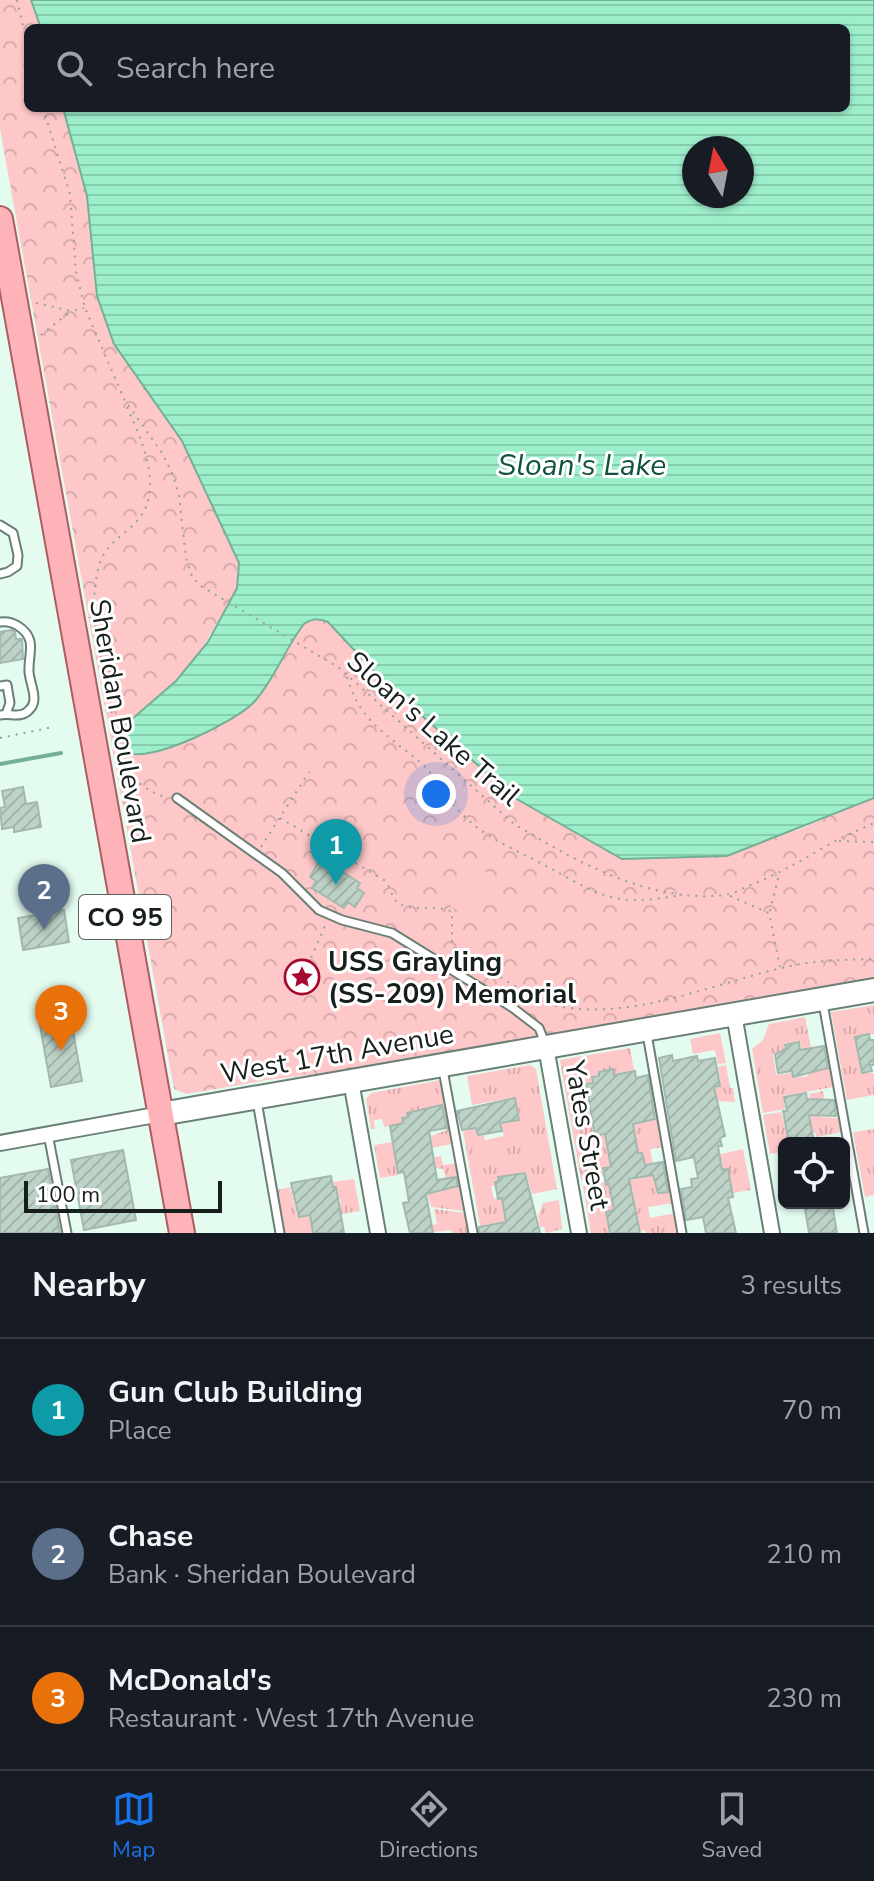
<!DOCTYPE html>
<html lang="en">
<head>
<meta charset="utf-8">
<style>
  :root { --surface:#171b24; --page:#20242c; --text:#f1f3f6; --muted:#9ea1a6; --line:#363941; --accent:#1a73e8 }
  body { margin:0; font-family:"Nunito Sans",sans-serif; background:var(--page); color:var(--text) }
  .controls { position:absolute; right:24px; bottom:24px; display:grid; overflow:hidden; border-radius:12px; box-shadow:0 2px 6px #0004 }
  .controls button { width:72px; height:72px; display:grid; place-items:center; padding:0; border:0; border-bottom:2px solid var(--line); background:var(--surface); color:var(--text); font:40px sans-serif }
  .compass { position:absolute; left:682px; top:136px; width:72px; height:72px; border-radius:50%; background:var(--surface); box-shadow:0 2px 6px #0004; rotate:350deg }
  .scale { position:absolute; left:24px; bottom:20px; width:198px; box-sizing:border-box; padding-left:8px; border:4px solid #161f1b; border-top:0; font-size:22px; line-height:28px; white-space:nowrap; color:#161f1b; -webkit-text-stroke:6px #fff; paint-order:stroke }
  .you { position:absolute; left:436px; top:794px; width:28px; height:28px; margin:-20px; border:6px solid #fff; border-radius:50%; background:#1a73e8; box-shadow:0 0 0 12px #1a73e833 }
  .badge { display:grid; place-items:center; width:52px; height:52px; border-radius:50%; background:var(--accent); color:#fff; font-size:26px; font-weight:700 }
  .pin { position:absolute; translate:-50% -66px; filter:drop-shadow(0 2px 4px #0008) }
  .pin::after { content:''; position:absolute; top:42px; width:28px; height:24px; background:inherit; clip-path:polygon(0 0,100% 0,50% 100%) }
  .list { margin:0; padding:0; list-style:none }
  h2 { display:flex; justify-content:space-between; align-items:center; height:104px; margin:0; padding:0 32px; font-size:34px }
  h2 small { font-size:26px; font-weight:400; color:var(--muted) }
  .list li { display:grid; grid-template-columns:52px 1fr auto; gap:24px; align-items:center; box-sizing:border-box; height:144px; padding:0 32px; border-top:2px solid var(--line) }
  .list b { display:block; font-size:30px; white-space:nowrap }
  .list p { margin:0; font-size:26px; white-space:nowrap; color:var(--muted) }
  .list em { font-size:26px; font-style:normal; color:var(--muted) }
  .icon { flex:none; width:44px; height:44px; fill:none; stroke:currentColor; stroke-width:2; stroke-linecap:round; stroke-linejoin:round }
  .map { position:relative; flex:none; width:874px; height:1233px; overflow:hidden }
  .search { position:absolute; background:var(--surface); box-shadow:0 2px 6px #0004; left:24px; right:24px; top:24px; height:88px; display:flex; align-items:center; gap:20px; box-sizing:border-box; padding:0 28px; border-radius:12px; color:var(--muted); font-size:30px }
  .sheet { height:536px; background:var(--surface) }
  nav { display:flex; justify-content:space-around; align-items:center; box-sizing:border-box; height:112px; border-top:2px solid var(--line); background:var(--surface); font-size:22px; color:var(--muted) }
  nav a { display:grid; justify-items:center; gap:4px }
  nav .on { color:var(--accent) }
  .map>svg:first-child { display:block }
</style>
</head>
<body>
<div class="map">
<svg width="874" height="1233" viewBox="0 0 874 1233">
  <defs>
    <pattern id="grass-tufts" width="24" height="20" patternUnits="userSpaceOnUse" patternTransform="scale(2)"><rect width="24" height="20" fill="#fec8c8"/><path d="M3 7l-1-3M5 7V3M7 7l1-3M15 17l-1-3M17 17v-4M19 17l1-3" fill="none" stroke="#d9abab"/></pattern>
    <pattern id="forest-crowns" width="20" height="18" patternUnits="userSpaceOnUse" patternTransform="scale(2)"><rect width="20" height="18" fill="#fec8c8"/><path d="M2 6a3 3 0 1 1 6 0M12 15a3 3 0 1 1 6 0" fill="none" stroke="#d9abab"/></pattern>
    <pattern id="water-rules" width="6" height="5" patternUnits="userSpaceOnUse" patternTransform="scale(2)"><rect width="6" height="5" fill="#9deecb"/><path d="M0 2.5h6" fill="none" stroke="#86ccae"/></pattern>
    <pattern id="building-hatch" width="6" height="6" patternUnits="userSpaceOnUse" patternTransform="scale(2)"><rect width="6" height="6" fill="#bdd3c8"/><path d="M-1 1l2-2M0 6l6-6M5 7l2-2" fill="none" stroke="#a2b5ab"/></pattern>
  </defs>
  <rect width="100%" height="100%" fill="#e4fbf0"/>
  <path fill="url(#grass-tufts)" d="M874 1005V1034L855 1037 861 1073H874V1095L847 1100 831 1012Z
    M805 1017 811 1047 802 1050 800 1041 784 1044 785 1049 773 1054 776 1075 791 1073 793 1078 808 1076 807 1070 829 1068 833 1087 783 1096 785 1109 763 1113 752 1049 763 1040 769 1024Z
    M720 1033 726 1063 718 1064 715 1050 693 1054 690 1039Z
    M630 1048 634 1070 615 1074 613 1069 598 1071 599 1075 591 1077 592 1083 585 1084 594 1137 605 1135 608 1156 638 1150 634 1124 657 1119 663 1147 650 1149 653 1163 650 1164 651 1169 646 1170 642 1152 613 1157 614 1165 602 1168 603 1176 581 1180 560 1060Z
    M530 1065 536 1069 557 1189 532 1194 526 1172 498 1177V1180L494 1181 495 1186H491L494 1199 502 1198 503 1205 517 1219 480 1226 463 1131 476 1128 477 1136 484 1135 485 1140 504 1136 501 1123 520 1120 515 1097 472 1105 467 1076Z
    M726 1065 730 1088H733L735 1102 716 1101 714 1088 721 1086 718 1067Z
    M441 1080 452 1144 432 1148 431 1136 447 1130 443 1104 407 1113V1116L402 1117V1123L384 1127 382 1119 374 1120 375 1129H371L366 1099 371 1093Z
    M823 1091 825 1100H821L820 1117 839 1118 842 1132 816 1137V1133H811L809 1121 811 1120 809 1094Z
    M781 1112 789 1143H784V1152L770 1154 763 1115Z
    M874 1129V1195L865 1197 853 1132Z
    M392 1142 398 1175 380 1178 374 1145Z
    M743 1149 751 1190 733 1193 728 1169H723L720 1155 696 1160Z
    M441 1156 443 1165 456 1163 464 1211 431 1207 428 1195 431 1192 452 1188 451 1182H447L443 1169 436 1168 434 1157Z
    M652 1172 654 1180 669 1178 674 1203 648 1207 650 1218 675 1213 679 1233H646L645 1230 628 1233H591L583 1186 604 1182 606 1186 625 1183 626 1190 610 1194 613 1210 605 1211 609 1229 639 1224 632 1189 627 1190 626 1181 647 1177V1173Z
    M354 1179 360 1211 330 1216 311 1225 312 1233H285L277 1190 290 1187 298 1218 338 1211 341 1202 333 1182Z
    M559 1200 562 1229 546 1233 544 1227H540L538 1216 543 1203Z
    M434 1209 465 1213 469 1233H452L451 1230 425 1233 433 1232 432 1225 437 1224Z"/>
  <path fill="url(#forest-crowns)" d="M0 0H31L41 28H28V108H63L87 196 97 296 114 344 182 441 239 564 240 572 237 588 195 661 176 681 130 720 147 754 204 733 252 704 304 624 309 620 320 619 795 831 874 798V978L326 1073 267 1080 187 1094 174 1089 0 129Z"/>
  <path fill="#fec8c8" d="M473 864 496 877 473 919 450 906Z"/>
  <path fill="url(#water-rules)" stroke="#74b096" stroke-width="2" fill-rule="evenodd" d="M31 0H874V798L727 856 622 859 515 798 385 683 328 622C319 618 312 618 304 624 285 648 275 679 254 702 237 721 148 765 126 752L123 739 124 726 176 681 208 642 237 588 239 563 182 441 114 344 97 296 87 196 63 108H846V28H41ZM694 148H742V196H694Z"/>
  <g fill="none" stroke-linecap="round" stroke-linejoin="round">
    <path stroke="#74b096" stroke-width="4" d="M0 764 61 753"/>
  </g>
  <path fill="url(#building-hatch)" stroke="#a3b9af" stroke-width="2" d="M11 630 15 632 16 639H22L23 659 0 663V632Z
    M23 787 26 804 37 802 41 827 14 832V827L2 829 0 808 5 807 2 791Z
    M318 863 325 868 328 863 360 883 357 888 364 893 355 907 348 902 344 908 312 888 316 881 310 877Z
    M64 910 69 942 23 950 18 918Z
    M67 1014 68 1020H71L82 1081 51 1087 39 1020Z
    M869 1034 870 1040H874V1065H870L872 1071 862 1073 855 1037Z
    M799 1042 800 1050 824 1046 828 1068 793 1077 792 1071 778 1073 775 1054 786 1049 785 1045Z
    M672 1055 673 1061 697 1056 698 1061 715 1058 720 1086 714 1087 725 1136 720 1138 722 1146H718L722 1170 728 1169 733 1197 728 1198 736 1233H706L703 1217 686 1220 681 1189 692 1187 691 1179 698 1178 694 1157 676 1161 659 1058Z
    M613 1069 614 1075 635 1071 636 1078 648 1075 655 1119 633 1124 638 1153H642L645 1165 663 1162 668 1192 658 1193 653 1175 629 1179 640 1233H610L606 1212 614 1210 609 1184 606 1185 603 1168 611 1167 605 1134 595 1136 586 1084 593 1083 592 1077 599 1076V1072Z
    M806 1093 807 1099 834 1100 836 1116 809 1115 814 1143H789L783 1111H787L784 1097Z
    M515 1098 519 1120 500 1123 502 1131 478 1135 476 1128 462 1130 457 1111Z
    M442 1105 447 1128 429 1131 437 1180 456 1177 458 1186 426 1194 433 1233H410L403 1203 409 1202 404 1172 398 1173 390 1126 403 1123 402 1118 408 1117 407 1113Z
    M123 1150 136 1220 84 1230 71 1160Z
    M48 1169 60 1233H0V1178Z
    M525 1173 540 1233H479V1227L506 1222 502 1198 498 1199 495 1182 499 1181 498 1177Z
    M331 1176 333 1187H336L344 1233H313L310 1215 299 1217 291 1183Z
    M804 1203H832L837 1233H809Z"/>
  <g fill="none" stroke-linecap="round" stroke-linejoin="round">
    <g stroke="#6a7f75" stroke-width="11">
      <path id="lane" d="M0 525 13 533 18 555 17 566 8 572 0 574
        M0 622C7 621 12 622 18 626 38 639 28 653 29 672 30 684 39 700 30 709 22 719 11 713 0 715
        M0 686 7 685 10 703 6 714
        M177 798 282 873 319 910 342 920 392 933 513 1008 539 1028 545 1043
        M823 1003 864 1233
        M647 1034 682 1233
        M443 1070 473 1233
        M257 1101 280 1233
        M48 1134 67 1233"/>
    </g>
    <g stroke="#6a7f75" stroke-width="18">
      <path id="street" d="M734 1014 772 1233
        M546 1047 579 1233
        M351 1081 378 1233
        M0 1143 161 1114"/>
    </g>
    <g stroke="#6a7f75" stroke-width="26">
      <path id="secondary" d="M161 1114 874 990"/>
    </g>
    <g stroke="#ac5e62" stroke-width="28">
      <path id="primary" d="M0 219 182 1233"/>
    </g>
    <path stroke="#92a49b" stroke-width="2" stroke-dasharray="2 6" stroke-linecap="butt" d="M17 0 28 47
      M43 108 70 194 76 272 85 308 124 399 162 453 173 475 179 496 186 558 191 574 199 585 338 667 514 824C575 861 651 904 725 895 733 894 741 889 748 886 777 875 802 860 830 844 844 836 859 830 874 823
      M36 303 71 311 84 308
      M41 335 70 312
      M127 407C139 435 154 465 149 496 143 531 110 533 100 563 85 609 103 663 111 709 114 725 114 743 120 758 127 775 147 792 165 797
      M347 677C360 723 389 735 422 764 439 779 447 801 464 816 488 840 519 851 548 867 569 878 591 893 615 898 637 903 661 898 682 895
      M0 738 53 727
      M280 818 384 880C391 886 391 898 398 903 413 913 436 903 452 912V947L521 990 530 999
      M839 841 874 842
      M261 847 309 772
      M730 896 769 913 780 967
      M770 911 779 875
      M308 965 325 926
      M525 1002 530 999C614 1029 700 987 782 968 812 960 843 960 874 959"/>
    <use href="#lane" stroke="#fff" stroke-width="7"/>
    <use href="#street" stroke="#fff" stroke-width="14"/>
    <use href="#secondary" stroke="#fff" stroke-width="22"/>
    <use href="#primary" stroke="#feb3b8" stroke-width="24"/>
  </g>
  <defs>
    <g id="sight-ring" transform="scale(1.8)"><circle r="9.5" fill="#fff" stroke="#a50930" stroke-width="1.5"/><path d="M0-6L1.8-2.2L6-1.7L2.9 1.2L3.7 5.4L0 3.3L-3.7 5.4L-2.9 1.2L-6-1.7L-1.8-2.2Z" fill="#a50930"/></g>
  </defs>
  <g fill-rule="evenodd">
    <use href="#sight-ring" x="302" y="977"/>
  </g>
  <g text-anchor="middle" stroke-width="6" stroke-linejoin="round" paint-order="stroke">
    <rect fill="#fff" stroke="#5c625f" stroke-width="2" x="79" y="895" width="92" height="44" rx="6"/>
    <g font-size="26" font-weight="bold" fill="#161f1b">
      <text x="125" y="926">CO 95</text>
    </g>
    <g font-size="28" fill="#161f1b" stroke="#fff">
      <text transform="translate(121 721) rotate(80)" y="10">Sheridan Boulevard</text>
      <text transform="translate(434 728) rotate(41)" y="10">Sloan's Lake Trail</text>
      <text transform="translate(337 1053) rotate(-10)" y="10">West 17th Avenue</text>
      <text transform="translate(588 1135) rotate(80)" y="10">Yates Street</text>
    </g>
    <g font-size="28" font-weight="bold" fill="#161f1b" stroke="#fff" text-anchor="start">
      <text x="328" y="971">USS Grayling<tspan x="328" dy="32">(SS-209) Memorial</tspan></text>
    </g>
    <g font-size="30" font-style="italic" fill="#10523c" stroke="#fff">
      <text x="582" y="475">Sloan's Lake</text>
    </g>
  </g>
</svg>
<div class="controls">
<button><svg class="icon" aria-label="locate" viewBox="0 0 24 24"><circle cx="12" cy="12" r="6"/><path d="M12 2v4M12 18v4M2 12h4M18 12h4"/></svg></button>
</div>
<svg class="compass" viewBox="-18 -18 36 36"><path d="M0-13l5 13h-10z" fill="#e53935"/><path d="M0 13l5-13h-10z" fill="#9ea1a6"/></svg>
<div class="scale">100 m</div>
<div class="you"></div>
<div class="pin badge" style="left:336px;top:885px;background:#0f9aa8">1</div>
<div class="pin badge" style="left:44px;top:930px;background:#5c6f8a">2</div>
<div class="pin badge" style="left:61px;top:1051px;background:#e8710a">3</div>
<div class="search"><svg class="icon" aria-label="search" viewBox="0 0 24 24"><circle cx="10" cy="10" r="6"/><path d="M15 15l6 6"/></svg>Search here</div>
</div>
<section class="sheet">
<h2>Nearby<small>3 results</small></h2>
<ul class="list">
<li><span class="badge" style="background:#0f9aa8">1</span><div><b>Gun Club Building</b><p>Place</p></div><em>70 m</em></li>
<li><span class="badge" style="background:#5c6f8a">2</span><div><b>Chase</b><p>Bank · Sheridan Boulevard</p></div><em>210 m</em></li>
<li><span class="badge" style="background:#e8710a">3</span><div><b>McDonald's</b><p>Restaurant · West 17th Avenue</p></div><em>230 m</em></li>
</ul>
</section>
<nav>
<a class="on"><svg class="icon" aria-label="map" viewBox="0 0 24 24"><path d="M3 6l6-2 6 2 6-2v14l-6 2-6-2-6 2zM9 4v14M15 6v14"/></svg>Map</a>
<a><svg class="icon" aria-label="directions" viewBox="0 0 24 24"><path d="M12 3l9 9-9 9-9-9zM9 14v-3h6M13 9l2 2-2 2"/></svg>Directions</a>
<a><svg class="icon" aria-label="saved" viewBox="0 0 24 24"><path d="M7 4h10v16l-5-4-5 4z"/></svg>Saved</a>
</nav>
</body>
</html>
